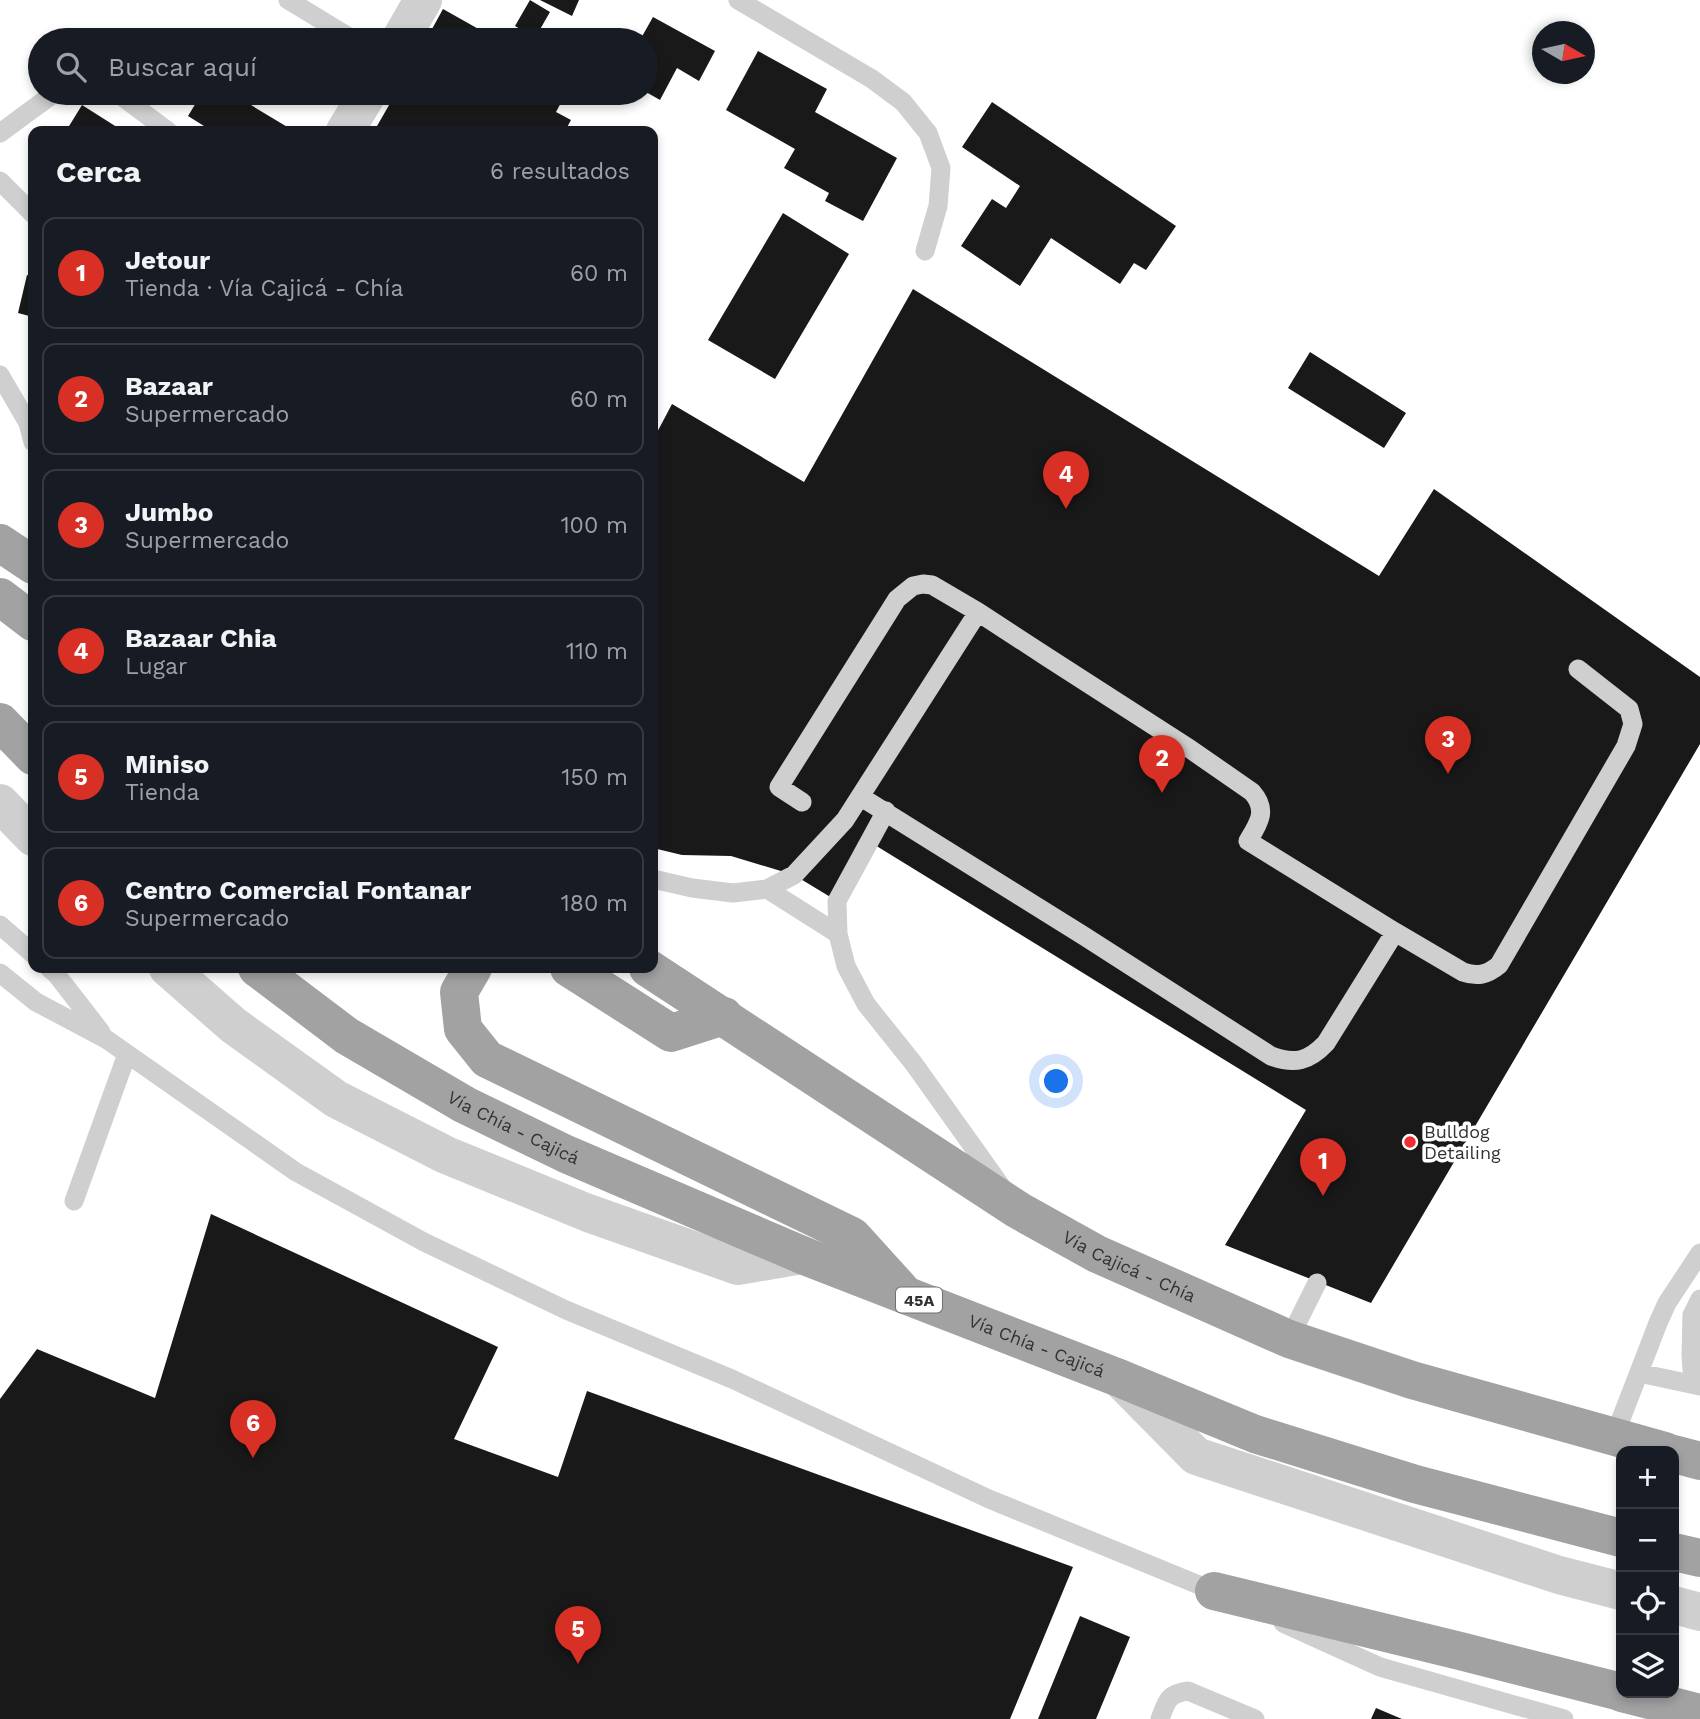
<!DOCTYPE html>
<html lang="es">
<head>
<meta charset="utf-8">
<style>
  :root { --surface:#171b24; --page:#20242c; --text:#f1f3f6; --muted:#9ea1a6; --line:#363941; --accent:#d93025 }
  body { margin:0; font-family:"Work Sans",sans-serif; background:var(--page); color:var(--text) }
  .controls { position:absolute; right:21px; bottom:21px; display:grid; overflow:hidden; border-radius:14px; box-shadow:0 4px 10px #0003 }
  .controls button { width:63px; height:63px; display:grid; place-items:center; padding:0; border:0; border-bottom:2px solid var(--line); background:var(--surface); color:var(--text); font:35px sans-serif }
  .compass { position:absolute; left:1532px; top:21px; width:63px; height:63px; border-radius:50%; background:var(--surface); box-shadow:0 4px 10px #0003; rotate:99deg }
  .you { position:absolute; left:1057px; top:1082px; width:24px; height:24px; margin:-18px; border:5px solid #fff; border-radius:50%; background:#1a73e8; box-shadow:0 0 0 10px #1a73e833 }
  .badge { display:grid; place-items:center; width:46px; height:46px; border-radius:50%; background:var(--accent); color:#fff; font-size:23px; font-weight:700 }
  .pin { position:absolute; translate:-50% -58px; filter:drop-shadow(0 2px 4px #0008) }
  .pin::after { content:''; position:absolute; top:37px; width:24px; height:21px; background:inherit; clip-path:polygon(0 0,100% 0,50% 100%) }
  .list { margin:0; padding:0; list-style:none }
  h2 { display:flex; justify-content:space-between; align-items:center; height:91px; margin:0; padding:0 28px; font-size:30px }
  h2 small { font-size:23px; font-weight:400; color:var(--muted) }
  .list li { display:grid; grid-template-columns:46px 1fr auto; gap:21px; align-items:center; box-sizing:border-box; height:112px; margin:0 14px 14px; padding:0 14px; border:2px solid var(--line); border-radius:14px }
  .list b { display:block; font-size:26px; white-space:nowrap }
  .list p { margin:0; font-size:23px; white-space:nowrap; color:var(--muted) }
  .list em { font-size:23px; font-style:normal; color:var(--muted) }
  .icon { flex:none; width:38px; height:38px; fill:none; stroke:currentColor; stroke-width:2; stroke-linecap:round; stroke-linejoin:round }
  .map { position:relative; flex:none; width:1700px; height:1719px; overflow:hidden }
  .search { position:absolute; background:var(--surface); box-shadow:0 4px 10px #0003; left:28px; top:28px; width:630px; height:77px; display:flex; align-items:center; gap:18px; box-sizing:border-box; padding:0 24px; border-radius:38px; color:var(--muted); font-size:26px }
  .panel { position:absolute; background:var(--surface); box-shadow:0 4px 10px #0003; left:28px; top:126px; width:630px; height:847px; border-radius:14px }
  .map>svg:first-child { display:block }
</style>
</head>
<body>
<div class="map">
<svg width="1700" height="1719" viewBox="0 0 1700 1719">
  <rect width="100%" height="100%" fill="#fff"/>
  <path fill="#191919" d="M530 0 550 12 535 38 515 26Z
    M540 0H579L572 16Z
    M443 9 498 40H426Z
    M653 17 715 51 699 81 677 68 660 100 646 92V40H640Z
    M758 51 827 89 815 112 897 158 863 221 825 201 829 193 784 168 795 149 726 110Z
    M202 93H231L289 128 286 131H212L188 116Z
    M396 93H566L556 112 571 120 565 131H386L377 126Z
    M992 102 1176 226 1146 270 1134 263 1120 284 1051 238 1020 286 961 246 992 199 1006 208 1020 186 962 147Z
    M82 105 123 131H66Z
    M783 213 849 254 775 379 708 340Z
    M27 275 33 276V317L18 313Z
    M913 289 1379 576 1434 489 1700 677V744L1371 1303 1225 1245 1306 1110 870 842 837 901 794 875 731 856 682 855 653 848V440L672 404 804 482Z
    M1310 352 1406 413 1384 448 1288 388Z
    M211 1214 498 1347 454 1439 558 1477 587 1391 1073 1567 1010 1719H0V1399L37 1349 155 1398Z
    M1080 1616 1130 1637 1096 1719H1038Z
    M1376 1708 1402 1719H1371Z"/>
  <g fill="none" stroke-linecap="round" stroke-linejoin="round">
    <path stroke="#cfcfcf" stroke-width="19" d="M288 0 354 40
      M738 0 872 79 903 102 928 133 941 168 938 206 925 251
      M117 93 168 131
      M0 133 53 94 58 93
      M0 181 33 214
      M0 375 28 423 33 442
      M861 797 1084 936 1271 1056C1295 1065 1309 1061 1326 1043L1395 932
      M802 802 779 787 897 599 913 586 923 584 932 585 978 612 1047 657 1190 749 1252 792C1268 810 1259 823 1248 841L1395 932 1463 972C1477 977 1487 975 1499 965L1626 746 1633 724 1629 709 1578 669
      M653 879 692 888 733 893 767 889 838 934 846 966 866 1004 914 1064 1001 1186
      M767 889 794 875 845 820 978 612
      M0 925 33 954
      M838 934 837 901 886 811
      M49 968 56 974 101 1032
      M0 973 36 1002 106 1039 296 1172 424 1242 566 1310 732 1379 989 1499 1221 1594
      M74 1201 127 1054
      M1289 1339 1317 1283
      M1639 1373 1700 1386
      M1700 1386 1692 1370 1691 1355 1692 1315 1700 1299
      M1614 1437 1658 1323 1667 1303 1700 1253
      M1283 1623 1380 1667 1564 1719
      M1160 1719C1167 1701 1167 1694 1188 1691L1255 1719"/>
    <path stroke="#cfcfcf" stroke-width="38" d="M400 40 423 0
      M345 131 368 93
      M0 803 33 837
      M168 968 233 1025 336 1099 446 1155 588 1213 738 1266 802 1255
      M1119 1378 1196 1456 1559 1575 1621 1591
      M1674 1605 1700 1612"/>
    <g stroke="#a2a2a2" stroke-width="38">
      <path d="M0 543 33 565"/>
      <path d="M0 597 33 622"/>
      <path d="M0 722 33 756"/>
      <path id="s1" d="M257 968 347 1036 465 1105 566 1154 802 1255 1119 1378 1255 1434 1415 1484 1621 1538"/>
      <path d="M473 968 459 992 463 1029 487 1059 852 1236 901 1290"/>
      <path d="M569 968 671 1033 724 1016"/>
      <path id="s2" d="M648 968 1018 1210 1097 1254 1289 1339 1412 1380 1665 1451"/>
      <path d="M1674 1454 1700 1461"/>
      <path d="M1674 1552 1700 1558"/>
      <path d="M1214 1591 1460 1651 1621 1692"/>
      <path d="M1622 1693 1700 1713"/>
    </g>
  </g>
  <circle fill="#f02d32" stroke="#fff" stroke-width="2.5" cx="1410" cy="1142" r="7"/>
  <g text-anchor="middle" stroke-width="7" stroke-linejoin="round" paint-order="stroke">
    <rect fill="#fff" stroke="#707070" stroke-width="2" x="896" y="1287.5" width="46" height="25" rx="5"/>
    <g font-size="16" font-weight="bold" fill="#323232">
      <text x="919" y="1306">45A</text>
    </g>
    <g font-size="18" fill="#323232" stroke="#fff">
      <text dy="6" stroke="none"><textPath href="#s1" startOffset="303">Vía Chía - Cajicá</textPath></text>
      <text dy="6" stroke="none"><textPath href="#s2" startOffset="567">Vía Cajicá - Chía</textPath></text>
      <text dy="6" stroke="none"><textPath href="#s1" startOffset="870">Vía Chía - Cajicá</textPath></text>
    </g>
    <g font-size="18" fill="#323232" stroke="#fff" text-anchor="start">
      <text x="1424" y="1138">Bulldog<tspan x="1424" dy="21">Detailing</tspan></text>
    </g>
  </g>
</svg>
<div class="controls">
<button>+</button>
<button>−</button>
<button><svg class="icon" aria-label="locate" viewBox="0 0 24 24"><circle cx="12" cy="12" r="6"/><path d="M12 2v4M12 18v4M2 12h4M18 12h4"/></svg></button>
<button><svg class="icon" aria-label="layers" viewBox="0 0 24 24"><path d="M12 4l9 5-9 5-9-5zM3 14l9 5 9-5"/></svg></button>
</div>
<svg class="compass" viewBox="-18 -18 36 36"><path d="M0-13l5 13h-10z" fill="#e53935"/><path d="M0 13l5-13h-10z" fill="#9ea1a6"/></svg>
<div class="you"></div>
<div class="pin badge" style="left:1323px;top:1196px">1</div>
<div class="pin badge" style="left:1162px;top:793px">2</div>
<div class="pin badge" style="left:1448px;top:774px">3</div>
<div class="pin badge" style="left:1066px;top:509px">4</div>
<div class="pin badge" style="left:578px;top:1664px">5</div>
<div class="pin badge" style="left:253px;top:1458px">6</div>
<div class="search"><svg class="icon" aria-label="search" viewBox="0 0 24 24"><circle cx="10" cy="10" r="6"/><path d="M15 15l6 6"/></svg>Buscar aquí</div>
<section class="panel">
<h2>Cerca<small>6 resultados</small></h2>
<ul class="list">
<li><span class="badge">1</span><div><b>Jetour</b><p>Tienda · Vía Cajicá - Chía</p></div><em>60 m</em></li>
<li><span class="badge">2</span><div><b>Bazaar</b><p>Supermercado</p></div><em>60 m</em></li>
<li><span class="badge">3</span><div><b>Jumbo</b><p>Supermercado</p></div><em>100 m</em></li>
<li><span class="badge">4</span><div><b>Bazaar Chia</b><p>Lugar</p></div><em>110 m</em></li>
<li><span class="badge">5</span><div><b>Miniso</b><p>Tienda</p></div><em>150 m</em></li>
<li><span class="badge">6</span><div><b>Centro Comercial Fontanar</b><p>Supermercado</p></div><em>180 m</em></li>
</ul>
</section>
</div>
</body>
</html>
